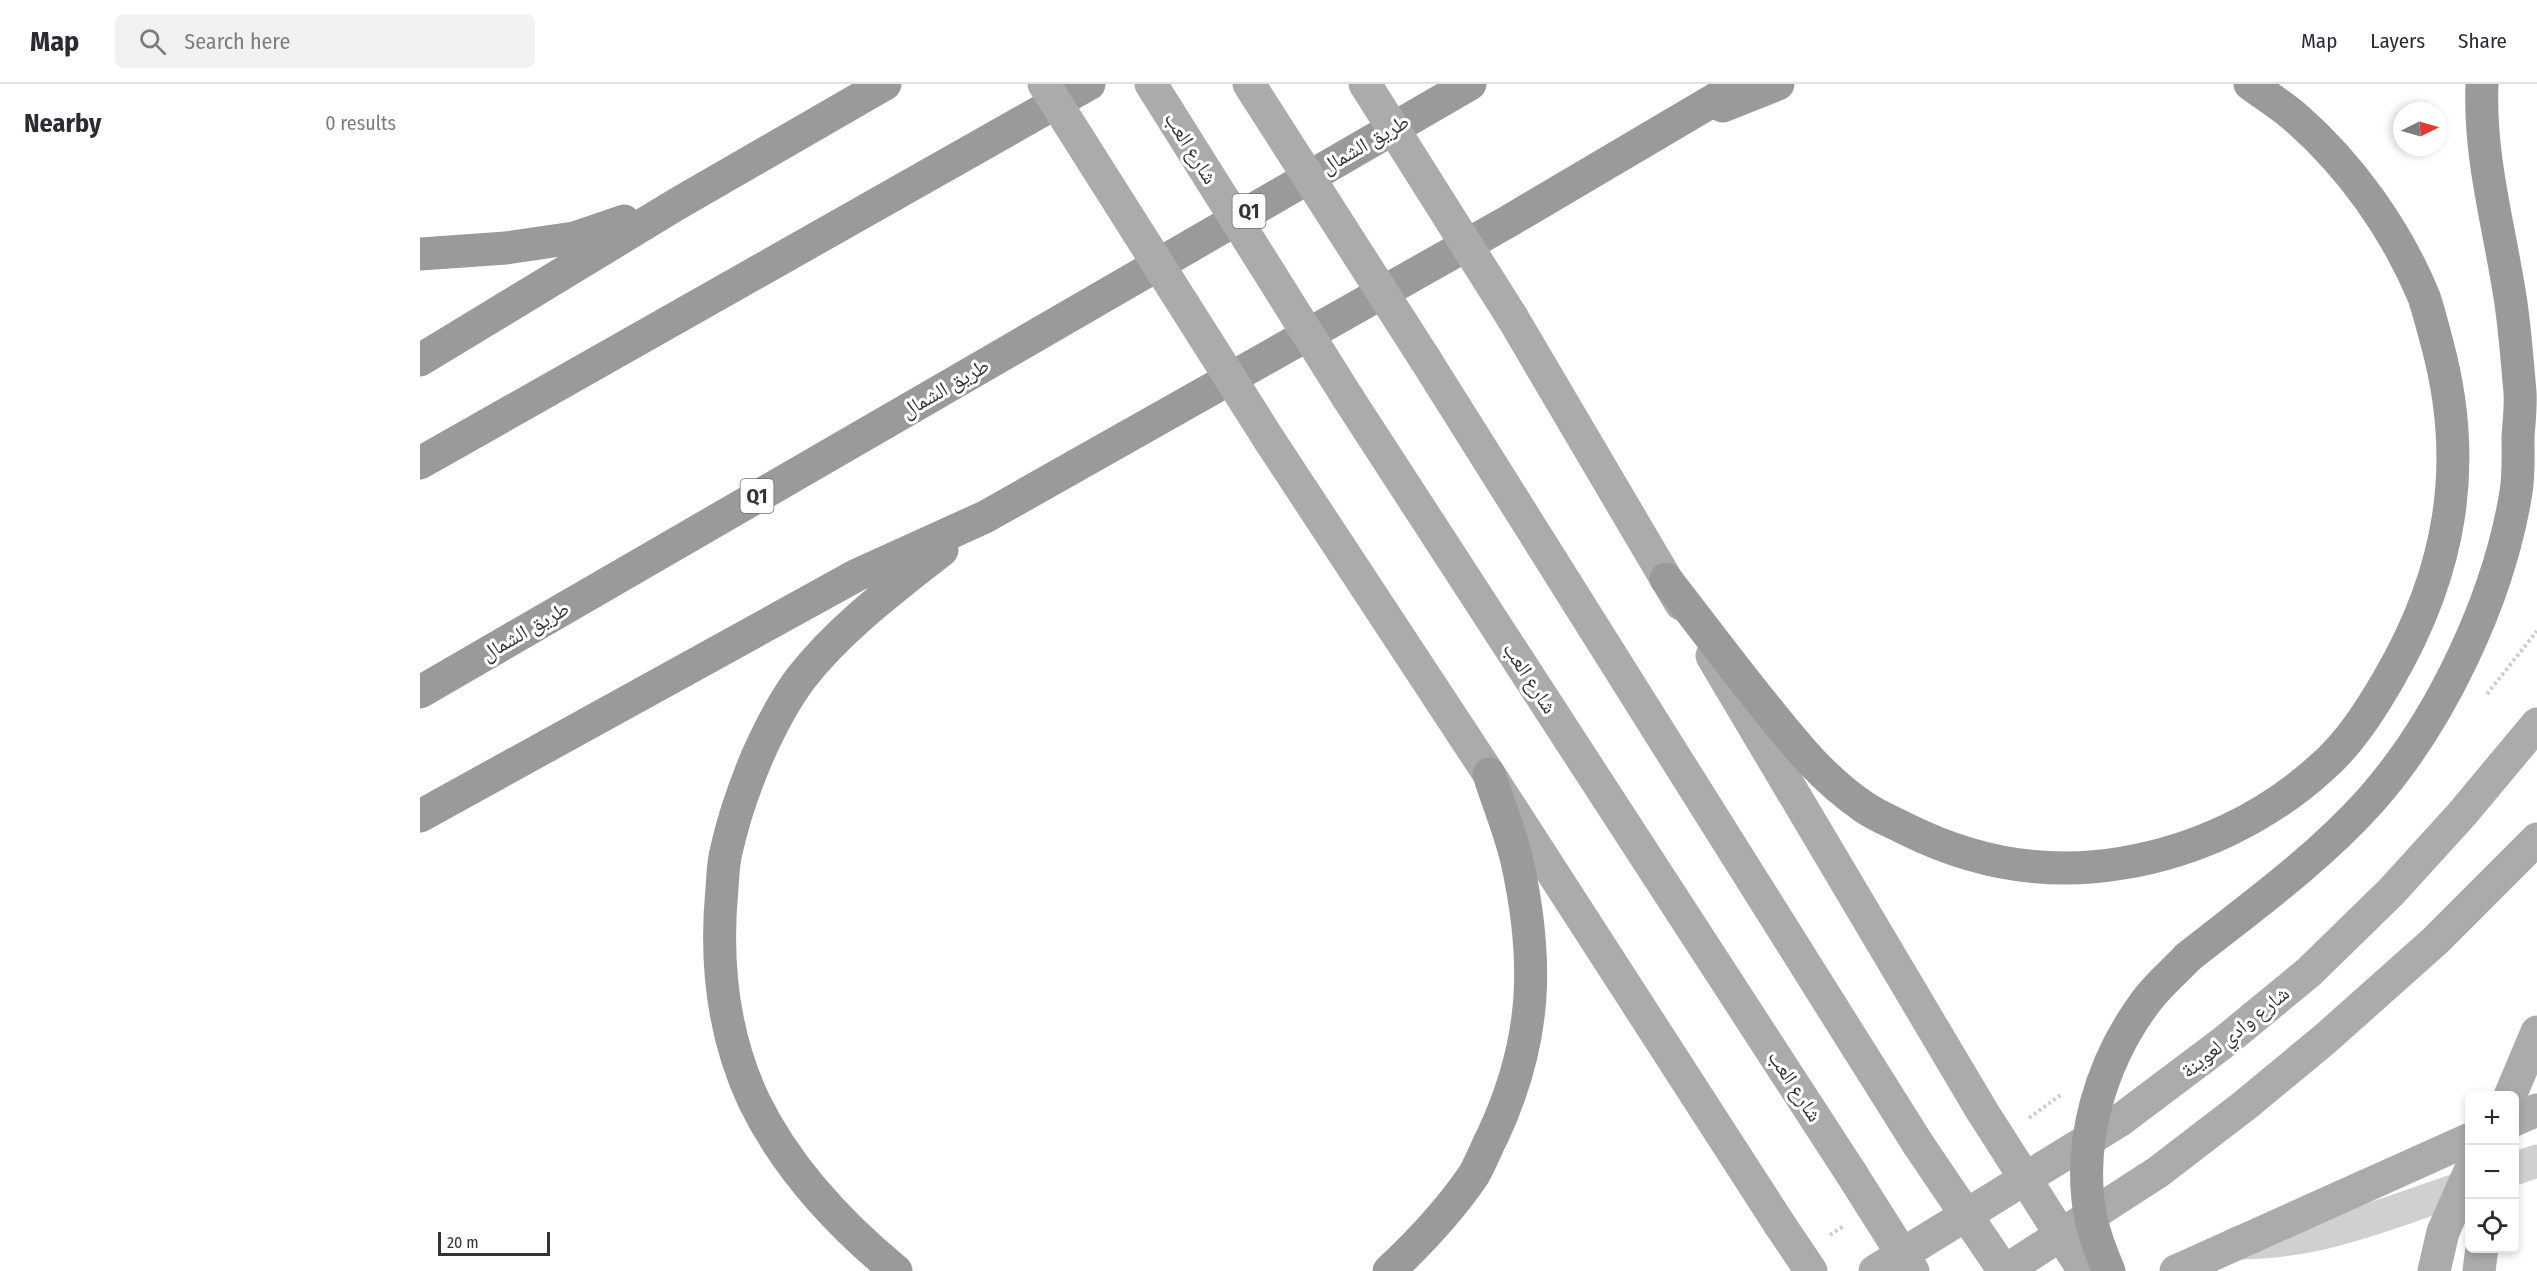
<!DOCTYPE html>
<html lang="en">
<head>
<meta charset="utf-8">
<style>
  :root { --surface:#fff; --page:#f2f2f3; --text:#2b2b33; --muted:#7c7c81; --line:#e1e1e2 }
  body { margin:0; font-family:"Fira Sans Condensed","Noto Naskh Arabic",sans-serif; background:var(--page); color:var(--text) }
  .controls { position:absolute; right:18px; bottom:18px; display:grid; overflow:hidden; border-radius:9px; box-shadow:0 3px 9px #0003 }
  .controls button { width:54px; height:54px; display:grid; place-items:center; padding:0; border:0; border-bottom:2px solid var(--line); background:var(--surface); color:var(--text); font:30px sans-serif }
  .compass { position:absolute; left:1973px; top:18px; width:54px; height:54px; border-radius:50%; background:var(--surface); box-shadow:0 3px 9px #0003; rotate:85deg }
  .scale { position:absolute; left:18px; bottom:15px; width:112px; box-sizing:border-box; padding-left:6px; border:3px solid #333; border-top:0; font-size:16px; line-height:21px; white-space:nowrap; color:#333; -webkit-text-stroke:4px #fff; paint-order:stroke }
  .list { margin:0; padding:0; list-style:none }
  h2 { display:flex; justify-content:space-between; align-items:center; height:78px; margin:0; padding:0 24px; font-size:26px }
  h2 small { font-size:20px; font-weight:400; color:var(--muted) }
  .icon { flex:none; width:33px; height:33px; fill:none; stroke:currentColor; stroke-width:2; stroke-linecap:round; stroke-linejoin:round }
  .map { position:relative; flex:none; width:2117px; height:1187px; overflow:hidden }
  header { display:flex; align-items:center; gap:36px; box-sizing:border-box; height:84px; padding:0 30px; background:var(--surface); border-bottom:2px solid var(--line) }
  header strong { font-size:28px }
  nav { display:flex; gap:33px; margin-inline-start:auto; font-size:21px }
  .search { width:420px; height:54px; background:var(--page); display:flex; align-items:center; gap:15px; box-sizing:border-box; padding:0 21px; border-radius:9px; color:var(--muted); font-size:22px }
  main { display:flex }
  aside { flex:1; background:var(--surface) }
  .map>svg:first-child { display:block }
</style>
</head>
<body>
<header>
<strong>Map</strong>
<div class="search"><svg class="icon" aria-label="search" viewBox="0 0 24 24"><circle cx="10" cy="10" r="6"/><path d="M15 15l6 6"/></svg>Search here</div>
<nav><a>Map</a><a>Layers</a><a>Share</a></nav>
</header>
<main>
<aside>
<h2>Nearby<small>0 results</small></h2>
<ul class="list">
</ul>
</aside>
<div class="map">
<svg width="2117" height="1187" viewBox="0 0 2117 1187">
  <rect width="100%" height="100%" fill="#fff"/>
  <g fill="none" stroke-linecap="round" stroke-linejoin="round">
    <path stroke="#cdcdcd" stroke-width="4" stroke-dasharray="3 3" stroke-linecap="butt" d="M2067 610 2117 547
      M1609 1034 1642 1010
      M1410 1151 1424 1142"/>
    <path stroke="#d0d0d0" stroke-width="33" d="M2094 1085 2117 1077
      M1817 1159C1898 1160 1974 1127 2050 1101"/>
    <path stroke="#ababab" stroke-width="33" d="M1092 233 1261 520
      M1005 275 1498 1060
      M928 314 1431 1089
      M850 357 1069 690 1360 1141
      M1292 572 1562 1027
      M2090 1012 2117 948
      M2094 1036 2117 1026
      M1455 1187 1699 1037 1804 958 1889 888 1971 808 2042 730 2117 640
      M1585 1187 1738 1088 1824 1022 1905 955 2015 857 2117 755
      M1756 1187 2050 1055
      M2059 1187 2062 1164"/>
    <path stroke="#9a9a9a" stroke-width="33" d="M1303 22 1358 0
      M0 170 86 164 154 154 204 137
      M0 276 257 120 465 0
      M0 379 669 0
      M1246 495C1277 535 1307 575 1339 615 1372 656 1400 693 1444 723 1457 732 1472 738 1486 745 1554 779 1628 792 1703 779 1776 767 1846 734 1901 684 1929 660 1950 627 1968 596 2031 488 2050 380 2017 259 2013 244 2009 228 2004 213 1976 145 1930 81 1875 33 1861 21 1845 11 1830 0
      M0 608 1050 0
      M0 732 437 491 565 433 1089 137 1321 0
      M1768 873C1830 824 1897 776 1950 717 2021 637 2079 514 2096 408 2099 390 2098 371 2098 353 2099 338 2101 322 2100 308 2097 276 2095 244 2090 213 2079 141 2059 74 2062 0
      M476 1187C419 1140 367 1085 334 1017 303 951 295 877 302 804 303 792 303 780 306 768 313 736 324 704 337 673 349 646 363 618 381 594 420 544 473 505 522 466
      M969 1187C1000 1158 1029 1127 1053 1092 1061 1079 1066 1064 1073 1051 1117 956 1119 877 1097 777 1090 747 1078 719 1069 690"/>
    <path stroke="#ababab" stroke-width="33" d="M624 0 850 357
      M731 0 928 314
      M829 0 1005 275
      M945 0 1092 233
      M1562 1027 1664 1187
      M1498 1060 1584 1187
      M1431 1089 1493 1187
      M1360 1141 1391 1187
      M2014 1187 2023 1148 2050 1087"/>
    <path stroke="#9a9a9a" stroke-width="33" d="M1689 1187C1682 1171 1675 1152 1671 1135 1656 1059 1681 977 1727 916 1738 901 1755 887 1768 873"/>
  </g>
  <g text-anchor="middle" stroke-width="6" stroke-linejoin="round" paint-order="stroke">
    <g fill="#fff" stroke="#707070" stroke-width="1.5">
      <rect x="812.5" y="110" width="33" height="34" rx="4.5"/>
      <rect x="320.5" y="395" width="33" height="34" rx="4.5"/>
    </g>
    <g font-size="20" font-weight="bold" fill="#333">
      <text x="829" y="134">Q1</text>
      <text x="337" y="419">Q1</text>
    </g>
    <g font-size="21" fill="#333" stroke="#fff">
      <text transform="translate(945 60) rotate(-30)" y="7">طريق الشمال</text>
      <text transform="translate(771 64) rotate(58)" y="7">شارع العب</text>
      <text transform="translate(525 304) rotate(-30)" y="7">طريق الشمال</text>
      <text transform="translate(105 547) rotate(-30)" y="7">طريق الشمال</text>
      <text transform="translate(1110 594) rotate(57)" y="7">شارع العب</text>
      <text transform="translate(1815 948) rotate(-39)" y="7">شارع وادي لعوينة</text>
      <text transform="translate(1375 1002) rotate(57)" y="7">شارع العب</text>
    </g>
  </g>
</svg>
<div class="controls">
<button>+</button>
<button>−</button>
<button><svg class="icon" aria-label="locate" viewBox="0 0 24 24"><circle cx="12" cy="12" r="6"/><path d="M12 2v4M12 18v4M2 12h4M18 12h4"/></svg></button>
</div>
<svg class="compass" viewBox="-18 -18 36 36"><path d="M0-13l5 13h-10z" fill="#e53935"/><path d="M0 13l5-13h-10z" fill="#7c7c81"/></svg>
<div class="scale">20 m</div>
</div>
</main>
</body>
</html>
